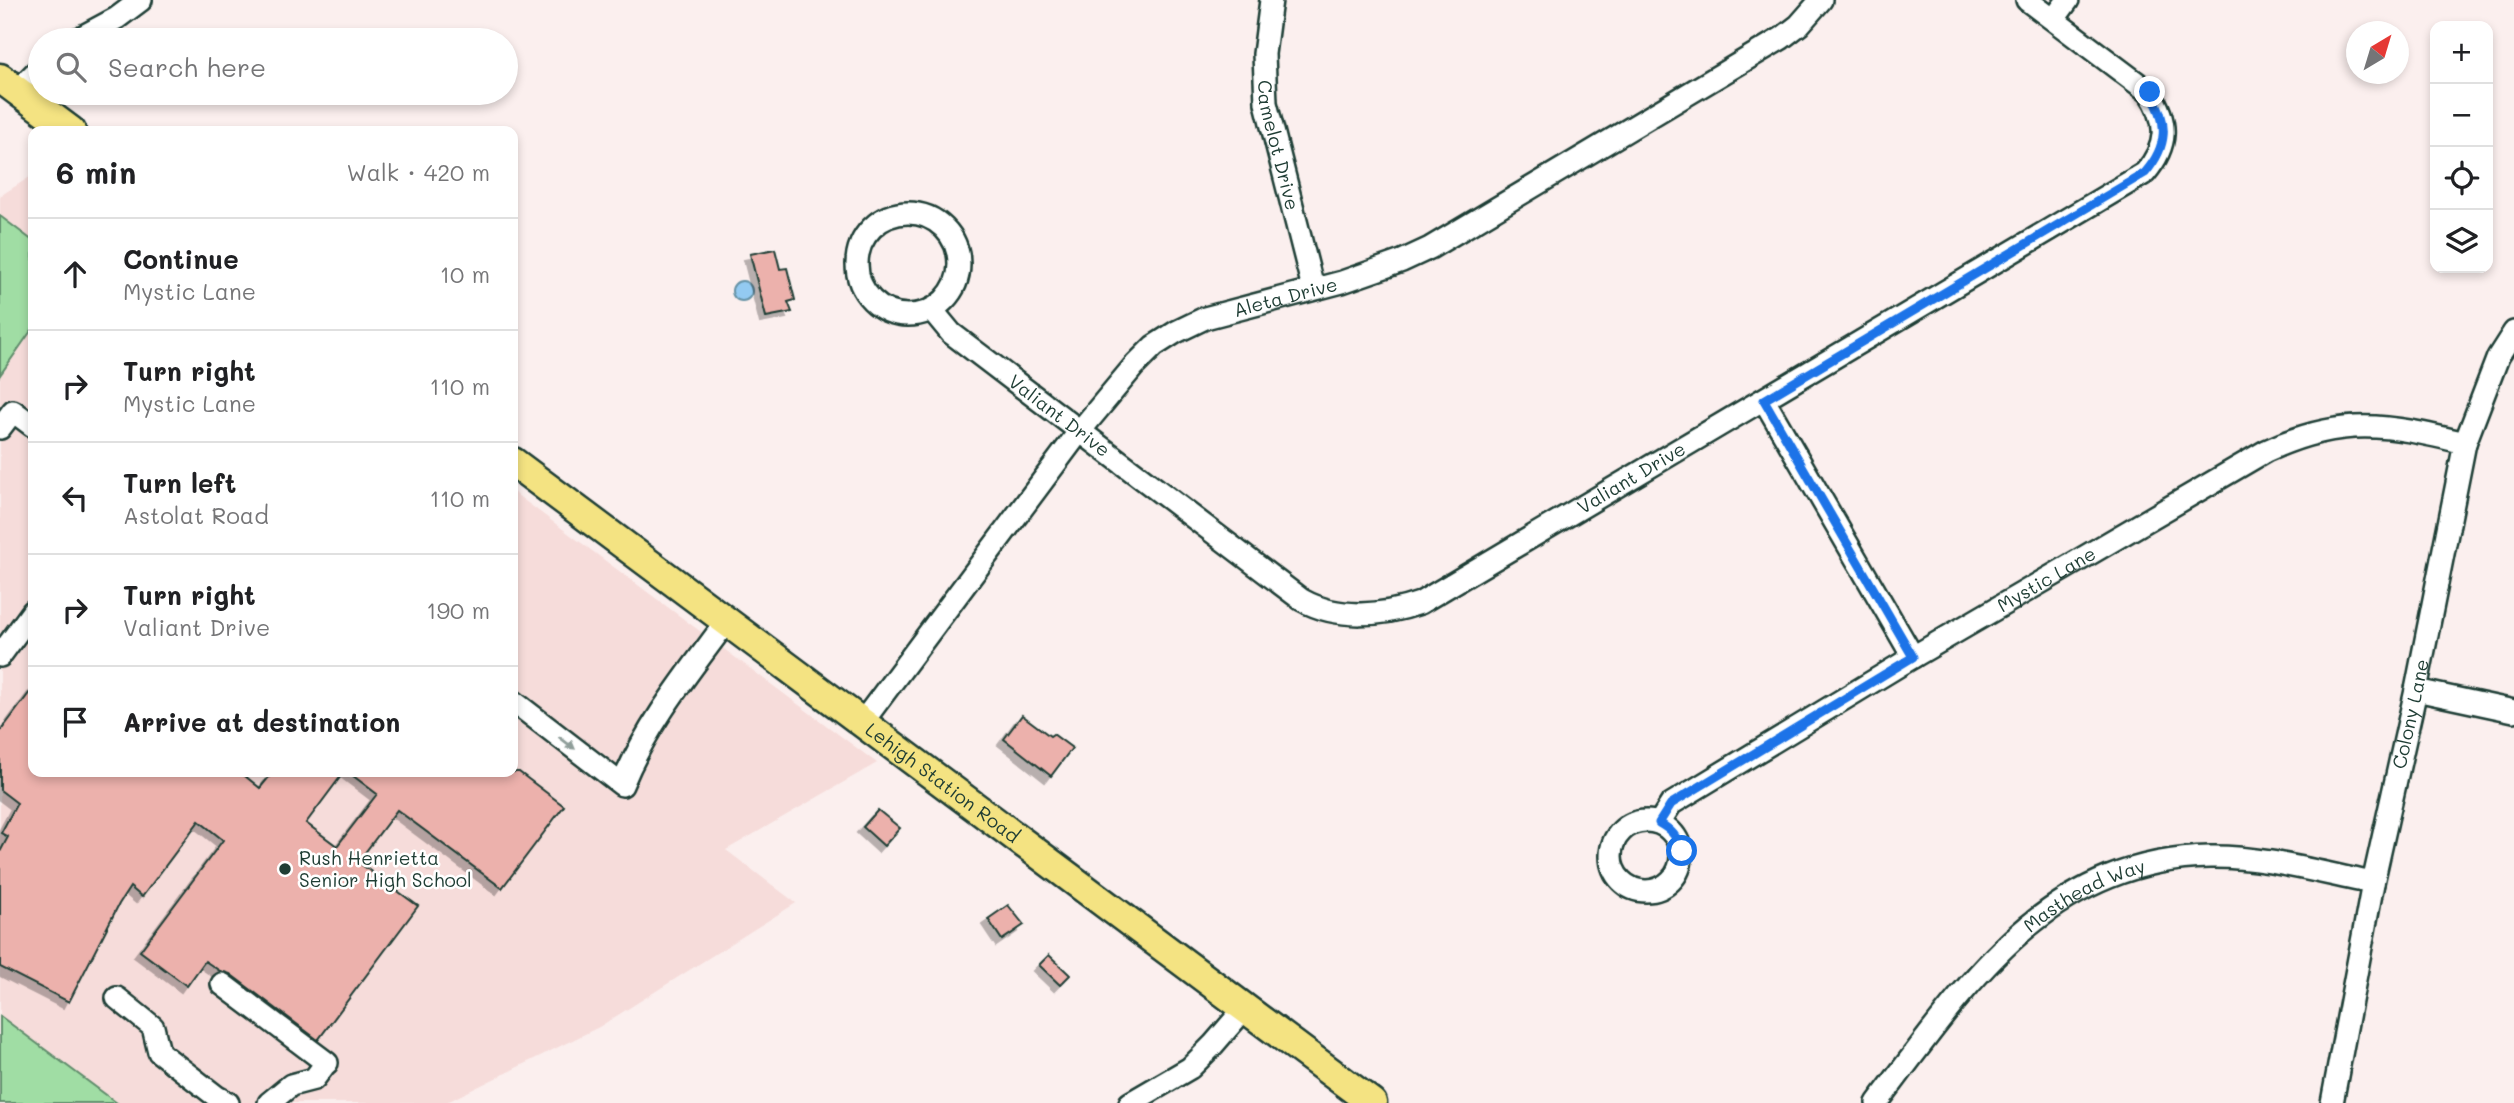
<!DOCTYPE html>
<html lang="en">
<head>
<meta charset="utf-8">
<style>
  :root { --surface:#fff; --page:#f6f6f6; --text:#202124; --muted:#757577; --line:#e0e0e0 }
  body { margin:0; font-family:Mali,sans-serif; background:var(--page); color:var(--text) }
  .controls { position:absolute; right:21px; top:21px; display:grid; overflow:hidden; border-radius:14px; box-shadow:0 4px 10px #0003 }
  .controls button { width:63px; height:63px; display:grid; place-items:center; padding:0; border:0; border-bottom:2px solid var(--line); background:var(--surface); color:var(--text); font:35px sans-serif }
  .compass { position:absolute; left:2346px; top:21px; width:63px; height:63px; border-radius:50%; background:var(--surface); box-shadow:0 4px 10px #0003; rotate:38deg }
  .stop { position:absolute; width:21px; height:21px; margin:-16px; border:5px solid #1a73e8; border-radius:50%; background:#fff }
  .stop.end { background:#1a73e8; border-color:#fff; box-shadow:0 2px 7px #0008 }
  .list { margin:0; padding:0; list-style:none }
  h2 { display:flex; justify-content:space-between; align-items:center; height:91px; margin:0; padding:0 28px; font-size:30px }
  h2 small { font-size:23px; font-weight:400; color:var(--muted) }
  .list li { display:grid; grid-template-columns:46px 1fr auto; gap:21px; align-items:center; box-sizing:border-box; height:112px; padding:0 28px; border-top:2px solid var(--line) }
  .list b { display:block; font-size:26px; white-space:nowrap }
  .list p { margin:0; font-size:23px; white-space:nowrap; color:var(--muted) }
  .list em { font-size:23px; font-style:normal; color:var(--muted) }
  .icon { flex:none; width:38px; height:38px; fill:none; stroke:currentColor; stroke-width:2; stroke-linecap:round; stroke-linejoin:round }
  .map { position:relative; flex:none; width:2514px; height:1103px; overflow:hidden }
  .search { position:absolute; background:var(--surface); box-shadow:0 4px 10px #0003; left:28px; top:28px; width:490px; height:77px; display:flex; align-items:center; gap:18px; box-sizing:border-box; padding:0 24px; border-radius:38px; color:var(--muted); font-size:26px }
  .panel { position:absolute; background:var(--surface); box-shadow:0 4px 10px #0003; left:28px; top:126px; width:490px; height:651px; border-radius:14px }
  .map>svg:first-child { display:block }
</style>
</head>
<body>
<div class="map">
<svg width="2514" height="1103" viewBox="0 0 2514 1103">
  <defs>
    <filter id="shadow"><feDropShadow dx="-6" dy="6" stdDeviation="0" flood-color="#0004"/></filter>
  </defs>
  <rect width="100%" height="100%" fill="#fbefee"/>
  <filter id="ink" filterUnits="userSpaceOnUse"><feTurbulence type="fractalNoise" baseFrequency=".0143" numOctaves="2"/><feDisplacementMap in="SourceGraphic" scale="14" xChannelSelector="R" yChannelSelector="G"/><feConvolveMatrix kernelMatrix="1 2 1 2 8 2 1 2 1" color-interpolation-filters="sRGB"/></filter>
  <g filter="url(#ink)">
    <path fill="#f6dcda" d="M33 175V772H513V492L877 763 726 850 796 903 599 1027 445 1103H0V196Z"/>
    <path fill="#a0dda4" stroke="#608d6c" stroke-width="2" d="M0 216 33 241V328L0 375Z
      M0 1016 117 1103H0Z"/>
    <path fill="#93caf1" stroke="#6592a5" stroke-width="2" d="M732 291a10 10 0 1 1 20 0a10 10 0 1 1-20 0Z"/>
    <path fill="#ecb1ac" stroke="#1f3d34" stroke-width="2" filter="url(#shadow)" d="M775 249 780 269 787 268 795 300 788 302 792 312 766 317 750 254Z
      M33 688V772H240L260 788 273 772H344L306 823 337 846 377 794 348 772H519L564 806 502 888 397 810 358 862 418 906 318 1040 230 974 220 971 205 961 187 986 140 951 223 840 199 821 142 897 130 887 119 904 69 1002 0 967V852L8 837 1 833 17 803 0 790V732Z
      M1022 715 1050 736 1053 734 1072 748 1051 776 1004 739Z
      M878 810 900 828 884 846 863 827Z
      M1008 905 1024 925 1002 940 988 919Z
      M1049 955 1070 975 1060 985 1039 965Z"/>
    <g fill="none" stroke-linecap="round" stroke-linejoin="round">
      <g stroke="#1f3d34" stroke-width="26">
        <g id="minor">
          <path id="s1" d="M1271 0 1264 54 1266 103 1313 288"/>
          <path d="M2054 19 2068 0"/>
          <path d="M76 40 117 18 141 0"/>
          <path d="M17 91 40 68"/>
          <circle cx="908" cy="264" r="51"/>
          <path id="s2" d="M932 310 951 333 1302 600C1338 620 1383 616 1420 603L2145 173C2168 146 2169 122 2149 92L2027 0"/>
          <path d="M1764 400 1913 657"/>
          <path d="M0 428 13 411 33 426"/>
          <path d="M0 656 33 611"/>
          <path d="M2416 690 2514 711"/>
          <path d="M513 701 622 785C647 724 687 675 726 622"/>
          <path id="s3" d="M861 724 1079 432 1134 366 1154 346 1176 332 1205 318 1342 282 1402 261 1430 248 1782 38 1799 25 1821 0"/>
          <circle cx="1646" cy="856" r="35"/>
          <path id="s4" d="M1659 823 1671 804 1913 657 2266 451C2341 416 2388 424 2465 443"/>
          <path d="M222 984 327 1063"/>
          <path d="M117 998 153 1027 159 1052 217 1097 228 1103"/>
          <path d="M269 1103 291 1085 314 1079 323 1067"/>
          <path d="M1130 1103 1190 1068 1213 1045 1245 1008"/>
          <path id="s5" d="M1877 1103C1966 986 2046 860 2210 857 2264 856 2320 873 2373 883"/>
          <path id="s6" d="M2332 1103 2373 883 2416 690 2465 443 2498 357 2514 332"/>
        </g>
      </g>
      <g stroke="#1f3d34" stroke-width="33">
        <g id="major">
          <path d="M0 78 71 131"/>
          <path id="s7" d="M513 462 1372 1103"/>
        </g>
      </g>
      <use href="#minor" stroke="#fff" stroke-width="21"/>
      <use href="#major" stroke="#f4e382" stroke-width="28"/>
    </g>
    <defs><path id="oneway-solid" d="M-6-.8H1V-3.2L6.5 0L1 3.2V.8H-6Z" transform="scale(1.75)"/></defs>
    <use fill="#8f9e9a" href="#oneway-solid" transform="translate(567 743) rotate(37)"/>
  </g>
  <g fill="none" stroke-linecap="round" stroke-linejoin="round" filter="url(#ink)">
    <path stroke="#1a73e8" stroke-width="9" d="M1682 851C1677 837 1672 830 1659 823L1671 804 1913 657 1764 400 2145 173C2168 146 2169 122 2150 92"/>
  </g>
  <circle fill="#1f3d34" stroke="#fff" stroke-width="2.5" cx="285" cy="869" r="7"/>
  <g text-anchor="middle" stroke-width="5" stroke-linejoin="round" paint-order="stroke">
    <g font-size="19" fill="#1f3d34" stroke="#fff">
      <text dy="7" stroke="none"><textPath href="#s1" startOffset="147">Camelot Drive</textPath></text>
      <text dy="7" stroke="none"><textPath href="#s3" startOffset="620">Aleta Drive</textPath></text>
      <text dy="7" stroke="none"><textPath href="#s2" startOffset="166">Valiant Drive</textPath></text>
      <text dy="7" stroke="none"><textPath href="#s2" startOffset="838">Valiant Drive</textPath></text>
      <text dy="7" stroke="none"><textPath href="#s4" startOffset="460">Mystic Lane</textPath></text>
      <text dy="7" stroke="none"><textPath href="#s6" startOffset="397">Colony Lane</textPath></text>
      <text dy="7" stroke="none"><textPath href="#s7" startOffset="536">Lehigh Station Road</textPath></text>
      <text dy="7" stroke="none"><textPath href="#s5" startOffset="298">Masthead Way</textPath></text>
    </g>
    <g font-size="19" fill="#1f3d34" stroke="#fff" text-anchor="start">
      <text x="299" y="865">Rush Henrietta<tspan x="299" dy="22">Senior High School</tspan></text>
    </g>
  </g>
</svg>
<div class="controls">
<button>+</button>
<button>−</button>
<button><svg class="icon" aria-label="locate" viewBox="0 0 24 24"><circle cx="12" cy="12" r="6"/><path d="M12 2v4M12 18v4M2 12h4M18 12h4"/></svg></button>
<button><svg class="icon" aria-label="layers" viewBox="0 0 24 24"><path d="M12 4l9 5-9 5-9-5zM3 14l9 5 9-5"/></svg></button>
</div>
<svg class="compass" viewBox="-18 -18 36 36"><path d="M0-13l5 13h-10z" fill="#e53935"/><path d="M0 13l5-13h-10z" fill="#757577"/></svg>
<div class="stop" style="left:1682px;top:851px"></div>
<div class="stop end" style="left:2150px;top:92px"></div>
<div class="search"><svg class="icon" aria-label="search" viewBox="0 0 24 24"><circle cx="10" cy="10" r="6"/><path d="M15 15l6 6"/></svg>Search here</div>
<section class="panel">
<h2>6 min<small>Walk · 420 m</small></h2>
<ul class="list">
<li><svg class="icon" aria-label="ahead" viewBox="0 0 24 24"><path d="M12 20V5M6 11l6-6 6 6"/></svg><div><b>Continue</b><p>Mystic Lane</p></div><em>10 m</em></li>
<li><svg class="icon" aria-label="right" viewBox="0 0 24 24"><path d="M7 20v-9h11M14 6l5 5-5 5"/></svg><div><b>Turn right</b><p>Mystic Lane</p></div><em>110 m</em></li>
<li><svg class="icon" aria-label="left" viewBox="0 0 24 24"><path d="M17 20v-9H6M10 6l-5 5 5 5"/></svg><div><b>Turn left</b><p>Astolat Road</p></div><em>110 m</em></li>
<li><svg class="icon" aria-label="right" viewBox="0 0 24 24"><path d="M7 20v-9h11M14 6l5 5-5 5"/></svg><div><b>Turn right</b><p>Valiant Drive</p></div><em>190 m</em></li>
<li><svg class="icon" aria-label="arrive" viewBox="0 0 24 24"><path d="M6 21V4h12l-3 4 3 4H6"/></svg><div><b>Arrive at destination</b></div></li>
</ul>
</section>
</div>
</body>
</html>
